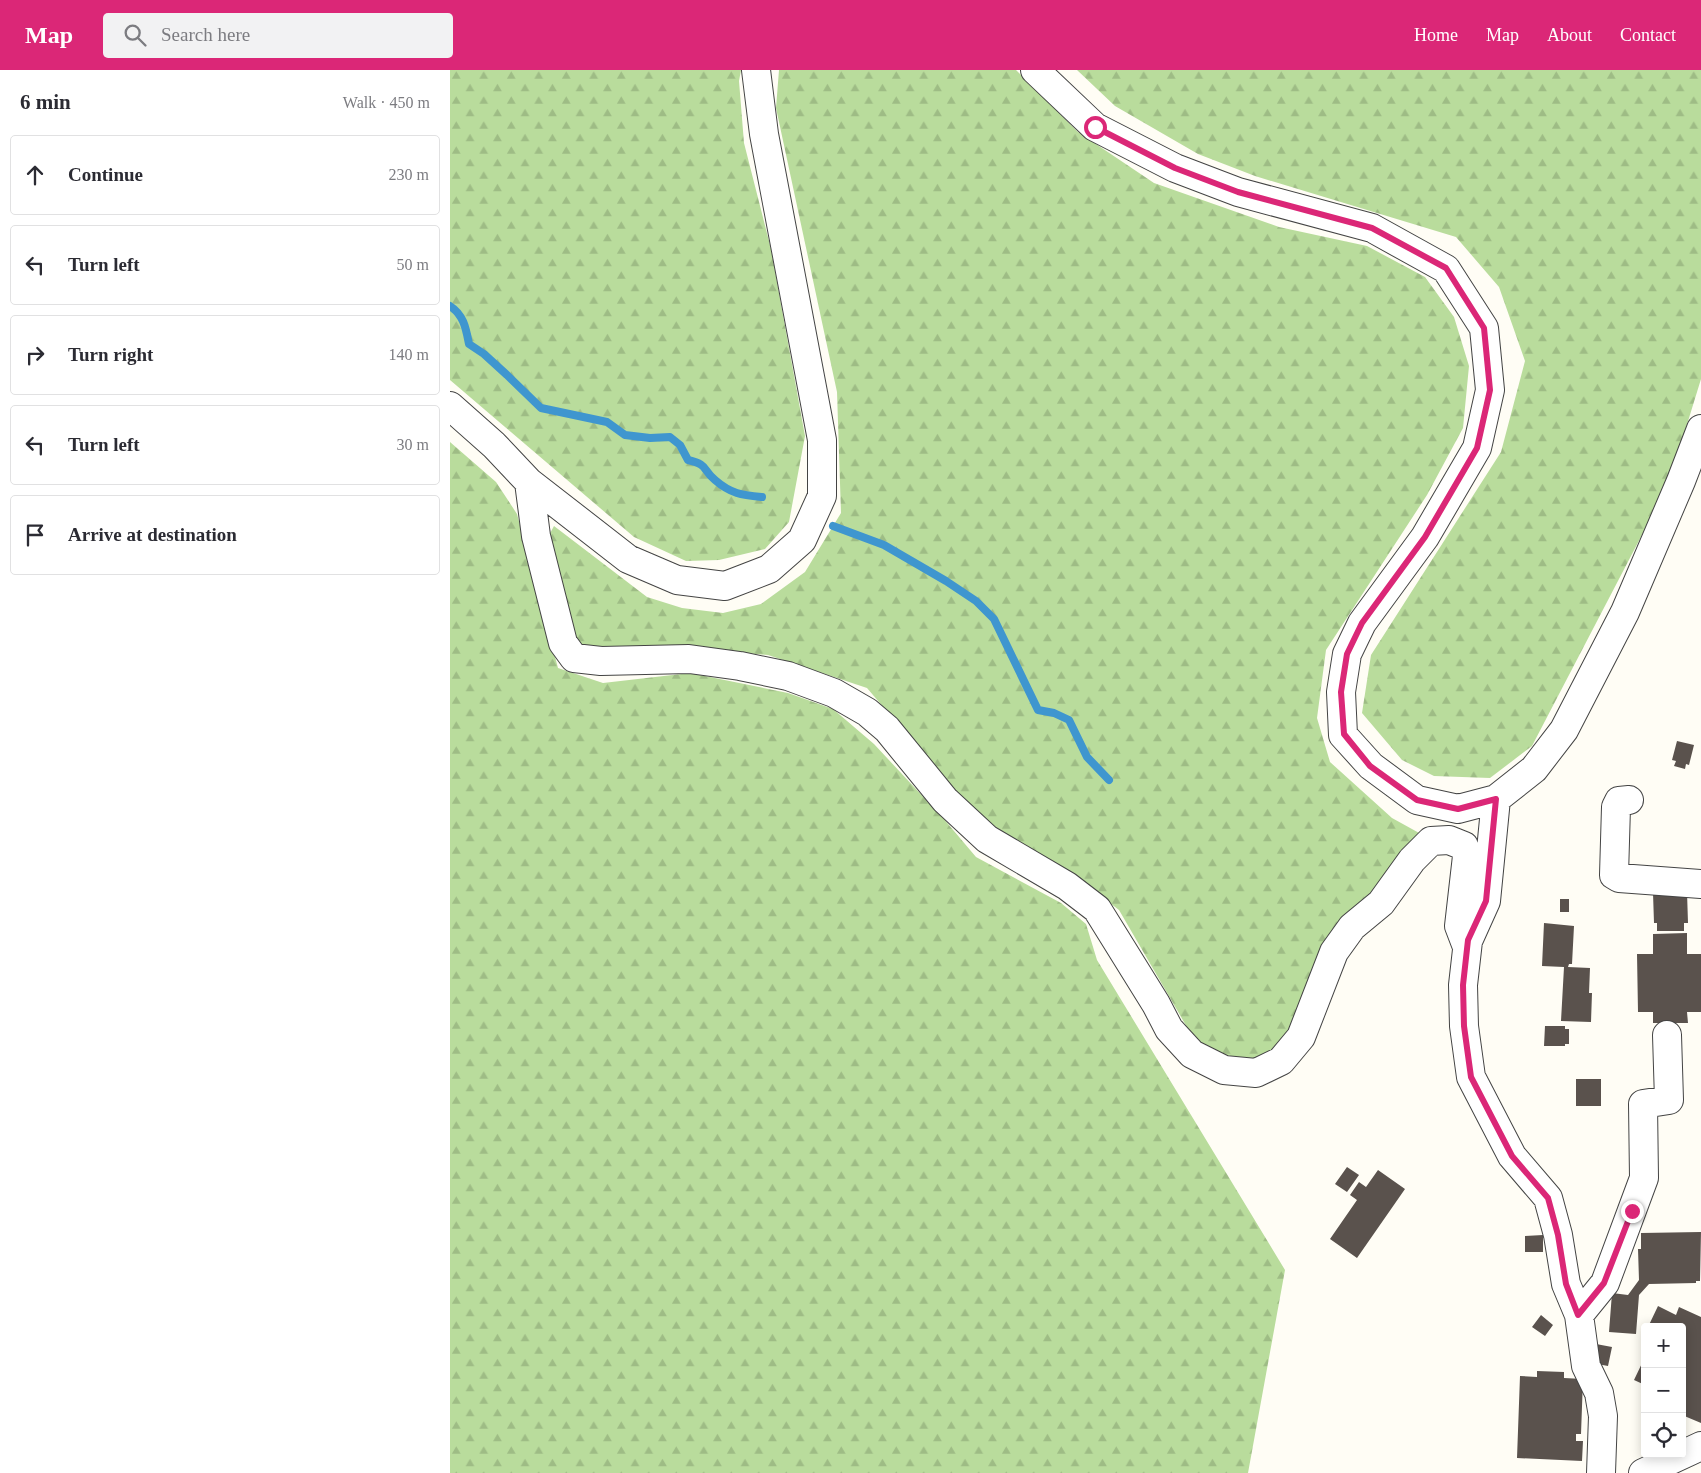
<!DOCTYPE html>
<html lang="en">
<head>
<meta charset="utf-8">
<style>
  :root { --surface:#fff; --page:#f2f2f3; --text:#2b2b33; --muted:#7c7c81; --line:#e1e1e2; --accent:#db2777 }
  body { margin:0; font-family:Georgia,serif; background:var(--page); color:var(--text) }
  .controls { position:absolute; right:15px; bottom:15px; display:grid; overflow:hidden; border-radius:5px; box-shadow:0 2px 12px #0003 }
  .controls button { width:45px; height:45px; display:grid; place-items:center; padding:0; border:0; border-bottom:1px solid var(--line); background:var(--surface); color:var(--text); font:25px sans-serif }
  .stop { position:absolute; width:15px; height:15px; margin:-11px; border:4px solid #db2777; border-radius:50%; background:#fff }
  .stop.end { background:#db2777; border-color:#fff; box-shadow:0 1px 5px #0008 }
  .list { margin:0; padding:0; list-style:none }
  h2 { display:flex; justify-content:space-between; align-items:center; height:65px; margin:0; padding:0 20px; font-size:21px }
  h2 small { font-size:16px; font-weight:400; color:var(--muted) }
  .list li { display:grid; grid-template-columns:32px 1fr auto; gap:15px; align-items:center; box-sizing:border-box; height:80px; margin:0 10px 10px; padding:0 10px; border:1px solid var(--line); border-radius:5px }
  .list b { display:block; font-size:19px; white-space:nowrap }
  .list em { font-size:16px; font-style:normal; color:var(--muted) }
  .icon { flex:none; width:28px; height:28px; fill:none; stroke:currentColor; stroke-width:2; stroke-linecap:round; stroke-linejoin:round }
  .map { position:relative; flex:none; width:1251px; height:1403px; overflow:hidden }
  header { display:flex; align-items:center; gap:30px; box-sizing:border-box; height:70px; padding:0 25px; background:var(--accent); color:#fff }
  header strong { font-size:24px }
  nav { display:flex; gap:28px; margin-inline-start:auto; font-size:18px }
  .search { width:350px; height:45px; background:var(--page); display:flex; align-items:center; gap:12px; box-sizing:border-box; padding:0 18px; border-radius:5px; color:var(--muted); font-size:19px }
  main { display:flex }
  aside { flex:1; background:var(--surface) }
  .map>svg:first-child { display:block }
</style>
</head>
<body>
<header>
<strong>Map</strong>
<div class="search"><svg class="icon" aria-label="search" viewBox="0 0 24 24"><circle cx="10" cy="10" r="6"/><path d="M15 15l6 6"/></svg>Search here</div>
<nav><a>Home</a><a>Map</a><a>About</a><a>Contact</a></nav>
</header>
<main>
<aside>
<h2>6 min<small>Walk · 450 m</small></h2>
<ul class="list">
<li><svg class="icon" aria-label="ahead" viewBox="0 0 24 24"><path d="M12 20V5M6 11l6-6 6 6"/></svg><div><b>Continue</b></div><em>230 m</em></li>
<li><svg class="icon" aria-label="left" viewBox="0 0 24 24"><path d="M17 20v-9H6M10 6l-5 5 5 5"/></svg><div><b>Turn left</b></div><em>50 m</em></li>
<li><svg class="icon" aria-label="right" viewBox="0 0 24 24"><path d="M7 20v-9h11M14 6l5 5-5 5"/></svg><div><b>Turn right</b></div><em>140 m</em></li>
<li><svg class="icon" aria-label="left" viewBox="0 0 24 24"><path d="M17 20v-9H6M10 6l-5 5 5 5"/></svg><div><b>Turn left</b></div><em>30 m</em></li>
<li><svg class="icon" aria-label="arrive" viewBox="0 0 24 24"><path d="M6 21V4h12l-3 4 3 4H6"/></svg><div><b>Arrive at destination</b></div></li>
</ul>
</aside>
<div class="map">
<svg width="1251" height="1403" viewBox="0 0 1251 1403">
  <defs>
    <pattern id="forest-firs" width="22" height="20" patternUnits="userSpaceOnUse" patternTransform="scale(1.25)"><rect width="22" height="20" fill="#b9dc9c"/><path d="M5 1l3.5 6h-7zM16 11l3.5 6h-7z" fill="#9ebc85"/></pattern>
  </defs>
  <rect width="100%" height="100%" fill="#fffdf5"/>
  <path fill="url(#forest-firs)" d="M0 0H291L289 11 294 73 321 179 355 366 339 452 315 479 269 490 236 491 184 467 0 310Z
    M329 0H566L628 62 704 113 829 157 917 176 975 207 1004 247 1019 296 1013 358 977 425 876 580 867 648 880 692 942 748 971 764 850 953 828 981 803 991H771L745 971 669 840 620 802 549 763 511 728 417 618 318 585 249 579 178 582 131 576 118 554 98 467 104 456 197 527 232 538 273 543 311 534 355 502 391 443 387 322 326 38Z
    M627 0H1251V309L1219 413 1082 676 1040 708 984 706 952 690 912 643 921 585 1051 382 1075 291 1049 217 1006 167 805 106 748 84 665 36Z
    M0 372 46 412 67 444 108 598 153 613 240 603 338 623 383 639 424 674 493 748 526 787 611 833 636 854 647 890 835 1200 798 1403H0Z"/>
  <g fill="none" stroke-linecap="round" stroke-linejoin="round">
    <path stroke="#3f96cf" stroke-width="8" d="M0 236C14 245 16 259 19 274L34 284 57 305 91 338 157 352 175 365 200 368 220 367 230 375 238 390C259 395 251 398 265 410 281 424 292 425 312 427
      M383 456 434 475 496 511 526 531 544 549 588 640 604 643 619 650 637 687 659 710"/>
  </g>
  <path fill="#5a524d" d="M1227 671 1244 675 1239 695 1236 694 1235 699 1224 696 1226 691 1222 690Z
    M1237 822 1238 853H1234V861H1207V853H1204L1203 823Z
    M1110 829H1119V842H1110Z
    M1094 853 1124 856 1122 894H1119L1118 897 1140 898 1139 923H1142L1141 952 1111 951 1114 897 1092 896Z
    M1237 863V884H1251V942H1237L1238 953H1203V942H1188L1187 884H1203V864Z
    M1095 956H1115V959H1119V974H1115V976H1094Z
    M1126 1009H1151V1036H1126Z
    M897 1097 909 1105 897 1122 885 1114Z
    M928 1100 955 1119 907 1188 880 1169 907 1130 900 1125 909 1112 916 1117Z
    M1251 1162 1250 1211H1246V1213L1199 1214 1189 1225 1186 1264 1159 1262 1162 1223 1178 1225 1189 1210 1188 1179H1191V1163Z
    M1093 1165V1182H1075V1166Z
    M1208 1236 1226 1245 1229 1237 1251 1247V1353L1232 1345V1257H1198Z
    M1091 1245 1103 1255 1095 1266 1082 1257Z
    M1146 1274 1162 1277 1158 1296 1142 1293Z
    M1195 1287V1315L1184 1310Z
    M1087 1301 1114 1302V1308L1133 1309 1131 1364H1126V1371H1133L1132 1391 1067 1388 1070 1306 1087 1307Z"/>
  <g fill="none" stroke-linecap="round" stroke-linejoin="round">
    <g stroke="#444" stroke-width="30">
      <path id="minor" d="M585 0 645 57 725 98 788 122 922 158 996 199 1034 258 1040 320 1027 378 975 467 912 553 897 584 891 622 893 665 921 696 967 730 1008 739 1046 729 1084 699 1114 660 1175 542 1231 411 1251 359
        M0 336 44 375 79 412 178 489 227 510 275 516 319 499 352 470 372 426V370L314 64 306 0
        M79 412 86 466 113 573 124 588 151 591 239 589 290 596 338 606 384 623 417 642 437 659 495 730 537 769 617 816 647 839 706 934 719 959 742 984 774 1000 806 1003 831 991 851 967 884 882 902 857 931 833 962 790 981 771 999 770 1014 776 1017 786 1009 856 1017 877
        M1046 729 1036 831 1018 871 1013 915 1014 956 1021 1007 1062 1086 1098 1128 1108 1165 1116 1214 1129 1245 1136 1296 1149 1323 1153 1346 1151 1403
        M1179 730 1169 731 1166 737 1164 805 1169 808 1251 814
        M1129 1245 1155 1213 1194 1108 1193 1034 1219 1030 1217 965
        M1193 1403 1251 1376"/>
    </g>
    <use href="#minor" stroke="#fff" stroke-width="28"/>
  </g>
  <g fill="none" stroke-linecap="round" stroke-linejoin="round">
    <path stroke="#db2777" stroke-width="6" d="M645 57 725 98 788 122 922 158 996 198 1034 258 1040 320 1027 378 975 467 912 553 897 584 891 622 894 664 920 696 967 730 1008 739 1046 729 1036 831 1018 870 1013 915 1014 956 1021 1007 1062 1086 1098 1128 1108 1165 1116 1214 1128 1245 1154 1213 1182 1141"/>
  </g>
</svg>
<div class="controls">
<button>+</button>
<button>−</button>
<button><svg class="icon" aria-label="locate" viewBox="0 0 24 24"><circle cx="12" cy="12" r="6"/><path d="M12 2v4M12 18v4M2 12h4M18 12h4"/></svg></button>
</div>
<div class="stop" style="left:645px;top:57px"></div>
<div class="stop end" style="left:1182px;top:1141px"></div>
</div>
</main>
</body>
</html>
